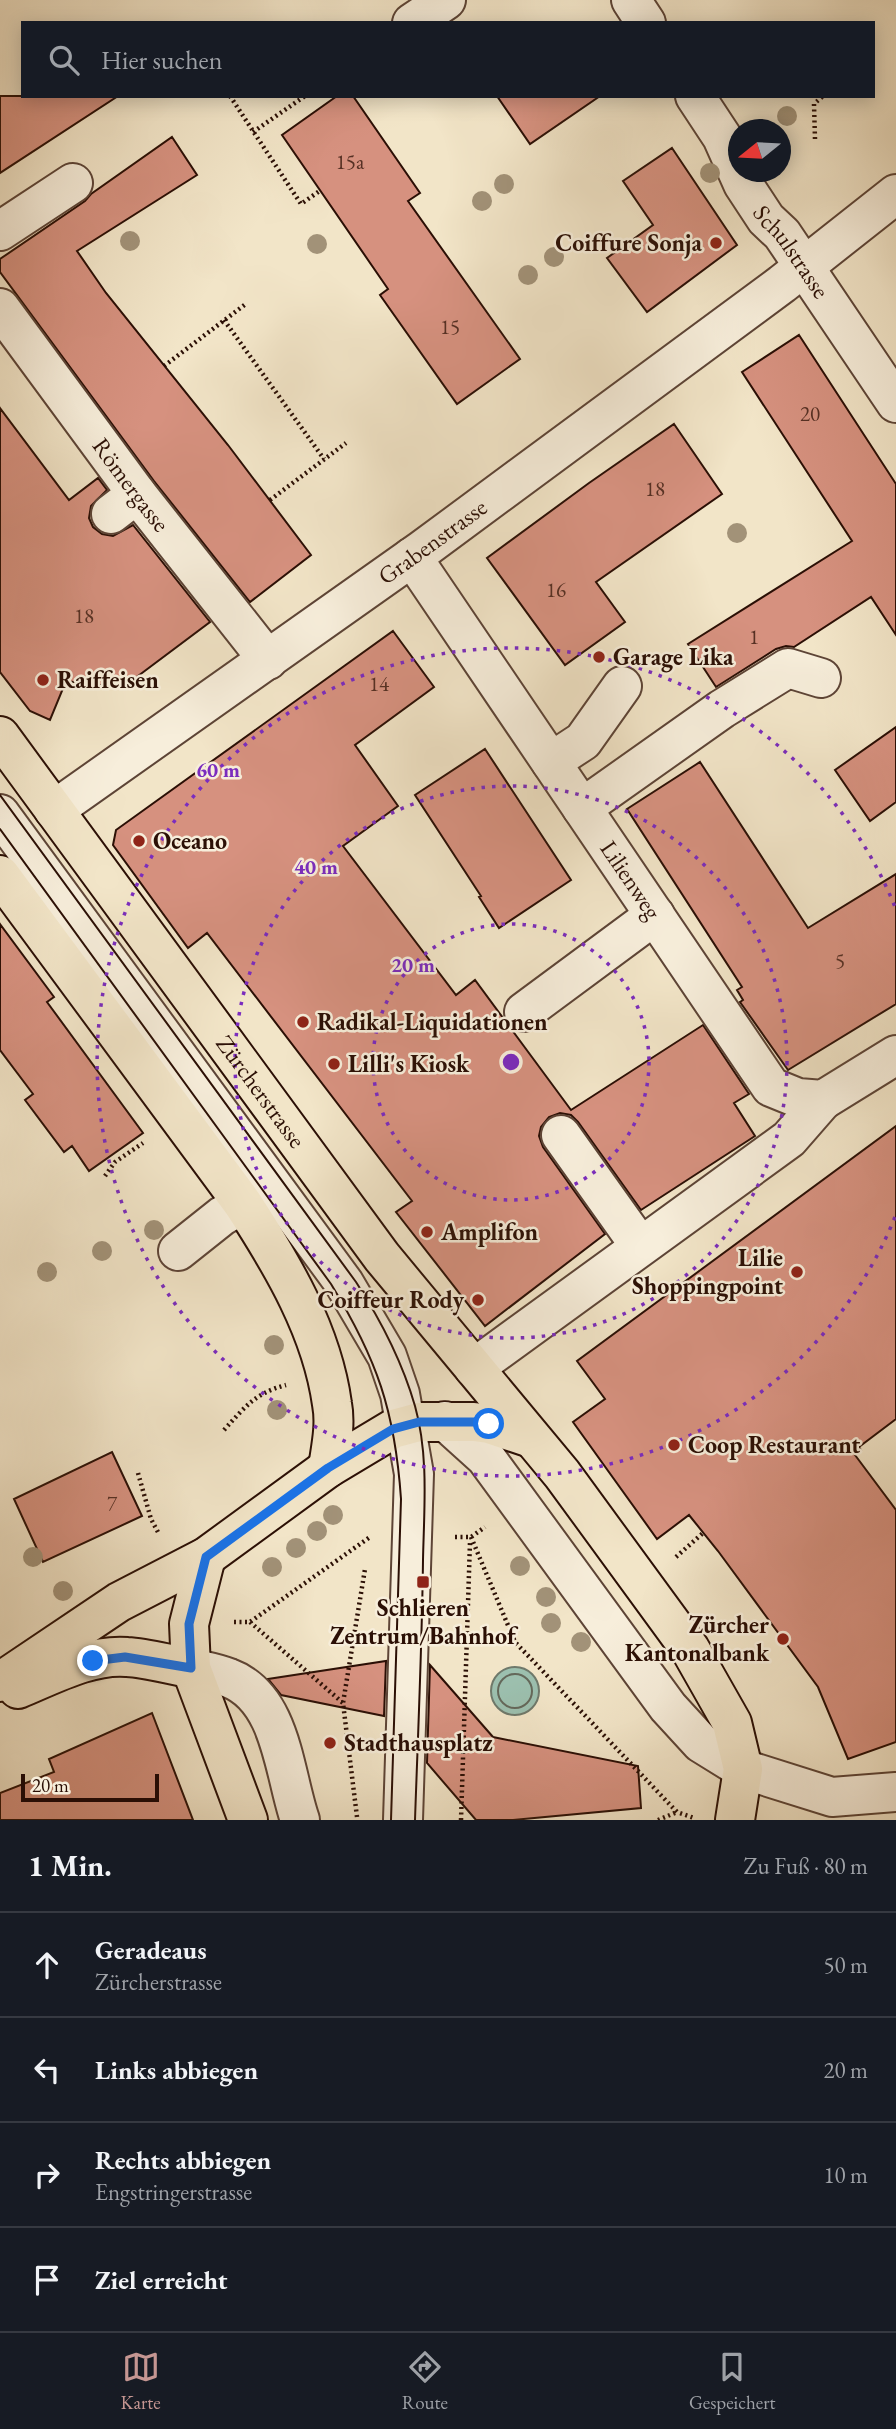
<!DOCTYPE html>
<html lang="de">
<head>
<meta charset="utf-8">
<style>
  :root { --surface:#171b24; --page:#20242c; --text:#f1f3f6; --muted:#9ea1a6; --line:#363941; --accent:#c59692 }
  body { margin:0; font-family:"EB Garamond",serif; background:var(--page); color:var(--text) }
  .compass { position:absolute; left:728px; top:119px; width:63px; height:63px; border-radius:50%; background:var(--surface); box-shadow:0 4px 18px #0003; rotate:252deg }
  .scale { position:absolute; left:21px; bottom:18px; width:138px; box-sizing:border-box; padding-left:7px; border:4px solid #2b0f05; border-top:0; font-size:19px; line-height:24px; white-space:nowrap; color:#2b0f05; -webkit-text-stroke:5px #f7eedb; paint-order:stroke }
  .stop { position:absolute; width:21px; height:21px; margin:-16px; border:5px solid #1a73e8; border-radius:50%; background:#fff }
  .stop.end { background:#1a73e8; border-color:#fff; box-shadow:0 2px 7px #0008 }
  .list { margin:0; padding:0; list-style:none }
  h2 { display:flex; justify-content:space-between; align-items:center; height:91px; margin:0; padding:0 28px; font-size:30px }
  h2 small { font-size:23px; font-weight:400; color:var(--muted) }
  .list li { display:grid; grid-template-columns:46px 1fr auto; gap:21px; align-items:center; box-sizing:border-box; height:105px; padding:0 28px; border-top:2px solid var(--line) }
  .list b { display:block; font-size:26px; white-space:nowrap }
  .list p { margin:0; font-size:23px; white-space:nowrap; color:var(--muted) }
  .list em { font-size:23px; font-style:normal; color:var(--muted) }
  .icon { flex:none; width:38px; height:38px; fill:none; stroke:currentColor; stroke-width:2; stroke-linecap:round; stroke-linejoin:round }
  .map { position:relative; flex:none; width:896px; height:1820px; overflow:hidden }
  .search { position:absolute; background:var(--surface); box-shadow:0 4px 18px #0003; left:21px; right:21px; top:21px; height:77px; display:flex; align-items:center; gap:18px; box-sizing:border-box; padding:0 24px; border-radius:0px; color:var(--muted); font-size:26px }
  .sheet { height:511px; background:var(--surface) }
  nav { display:flex; justify-content:space-around; align-items:center; box-sizing:border-box; height:98px; border-top:2px solid var(--line); background:var(--surface); font-size:19px; color:var(--muted) }
  nav a { display:grid; justify-items:center; gap:4px }
  nav .on { color:var(--accent) }
  .map>svg:first-child { display:block }
</style>
</head>
<body>
<div class="map">
<svg width="896" height="1820" viewBox="0 0 896 1820">
  <rect width="100%" height="100%" fill="#f2e5c8"/>
  <filter id="stains"><feTurbulence type="fractalNoise" baseFrequency=".00286" numOctaves="4"/><feColorMatrix values="0 0 0 0 .2 0 0 0 0 .09 0 0 0 0 .02 0 0 0 .5 -.17"/></filter>
  <radialGradient id="worn" r=".72"><stop offset=".6" stop-color="#630" stop-opacity="0"/><stop offset="1" stop-color="#630" stop-opacity=".3"/></radialGradient>
  <path fill="#9cc0af" stroke="#6f796b" stroke-width="2" d="M491 1691a24 24 0 1 1 48 0a24 24 0 1 1-48 0Z"/>
  <g fill="none" stroke-linecap="round" stroke-linejoin="round">
    <path stroke="#64685a" stroke-width="2" d="M498 1691a17 17 0 1 1 34 0a17 17 0 1 1-34 0Z"/>
  </g>
  <path fill="#d6917f" stroke="#2b0f05" stroke-width="2" d="M0 96H118L0 173Z
    M337 96H353L420 193 408 201 520 359 457 404 380 295 388 289 282 135Z
    M497 96H600L530 144Z
    M172 137 197 175 77 251 106 293 228 445 311 555 250 602 154 481 0 272V259L85 201 91 194Z
    M672 148 737 245 647 312 607 258 653 225 623 181Z
    M799 335 896 484V635L871 597 794 647 786 646 776 649 716 687 688 644 852 541 742 372Z
    M0 408 69 500 98 478 107 490 91 506 89 518 93 527 102 534 113 536 133 525 210 622 122 688 66 681 50 720 30 711 0 672Z
    M674 424 722 494 596 582 625 622 565 665 487 558 589 483Z
    M393 631 434 687 355 745 398 806 343 846 456 995 475 980 571 1110 703 1025 749 1094 734 1103 755 1136 641 1210 578 1122 571 1115 560 1113 549 1117 541 1127 539 1136 543 1147 605 1234 485 1326 396 1212 412 1201 207 933 188 948 113 845 116 830Z
    M896 727V802L870 821 835 770Z
    M485 749 571 880 499 928 479 897 481 896 415 795Z
    M700 762 808 928 896 874V1004L788 1070 740 1002 743 1000 737 990 742 987 627 809Z
    M0 924 54 997 47 1002 143 1133 89 1171 72 1146 64 1152 25 1100 33 1094 0 1050Z
    M896 1126V1419L859 1447 861 1450 855 1455 896 1510V1742L848 1759 818 1687 718 1551 689 1515 657 1539 573 1422 605 1399 577 1361Z
    M112 1452 142 1516 43 1562 14 1499Z
    M386 1661 384 1716 281 1695 268 1679Z
    M430 1665 493 1737 638 1766 641 1808 513 1820H476L427 1763Z
    M152 1713 193 1820H0V1793L54 1772 49 1759Z"/>
  <g fill="none" stroke-linecap="round" stroke-linejoin="round">
    <g stroke="#5d4436" stroke-width="42">
      <g id="minor">
        <path d="M631 0 646 23"/>
        <path d="M412 23 446 0"/>
        <path id="s1" d="M695 96 722 137 743 184 766 219 782 234 896 403"/>
        <path d="M0 231 73 183"/>
        <path id="s2" d="M0 308 137 494 268 660"/>
        <path d="M111 514 137 494"/>
        <path id="s3" d="M412 557 771 1087 798 1098 823 1100 896 1055"/>
        <path d="M551 762 583 741 622 686"/>
        <path d="M582 808 722 709 788 668 821 678"/>
        <path id="s4" d="M54 810 422 550 782 284 896 194"/>
        <path d="M0 814 344 1283 387 1356 400 1394 414 1474 403 1820"/>
        <path d="M524 1012 655 915"/>
        <path d="M561 1135 640 1246"/>
        <path d="M178 1251 222 1216 243 1204"/>
        <path d="M474 1368 789 1139 823 1100"/>
        <path d="M445 1421 486 1458 668 1707 701 1743 743 1769 832 1797 896 1792"/>
        <path d="M191 1668C204 1671 217 1673 229 1678 282 1698 284 1774 300 1820"/>
      </g>
    </g>
    <g stroke="#2b0f05" stroke-width="42">
      <g id="major">
        <path id="s5" d="M0 736 382 1257 562 1474 690 1649 732 1723 743 1769 735 1820"/>
        <path d="M0 875 243 1204C282 1264 322 1331 332 1404 336 1425 331 1447 328 1468"/>
        <path d="M206 1557 189 1624 191 1668 248 1820"/>
        <path d="M0 1682 119 1602 206 1557 328 1468 393 1429 419 1422H474L489 1424 531 1438"/>
        <path d="M18 1689C52 1675 90 1654 127 1657 148 1658 170 1665 191 1668"/>
      </g>
    </g>
    <path stroke="#2b0f05" stroke-width="4.5" stroke-dasharray="2 3.5" stroke-linecap="butt" d="M230 96 301 204 321 190
      M253 132 305 96
      M815 139 814 104 823 96
      M224 320 324 459
      M164 366 247 303
      M270 500 346 443
      M105 1176 115 1162 143 1143
      M224 1430C245 1407 255 1393 286 1385
      M138 1473 151 1519 159 1534
      M455 1537H471L485 1527
      M471 1537 515 1642 677 1812 694 1818
      M676 1557 703 1533
      M234 1622H250L370 1537
      M250 1622 343 1703
      M357 1817 343 1703 365 1569
      M461 1820 470 1542
      M658 1820 677 1812"/>
    <use href="#minor" stroke="#f7eedb" stroke-width="38"/>
    <use href="#major" stroke="#f2e5c8" stroke-width="38"/>
    <path stroke="#2b0f05" stroke-width="2" d="M0 795 356 1282C382 1322 402 1361 415 1406 429 1456 424 1509 423 1560 422 1646 418 1733 415 1820
      M0 829 331 1284C377 1359 395 1411 401 1499L391 1820"/>
  </g>
  <g fill="#a29278">
    <circle cx="787" cy="116" r="10"/>
    <circle cx="710" cy="173" r="10"/>
    <circle cx="504" cy="184" r="10"/>
    <circle cx="482" cy="201" r="10"/>
    <circle cx="130" cy="241" r="10"/>
    <circle cx="317" cy="244" r="10"/>
    <circle cx="554" cy="257" r="10"/>
    <circle cx="528" cy="275" r="10"/>
    <circle cx="737" cy="533" r="10"/>
    <circle cx="154" cy="1230" r="10"/>
    <circle cx="102" cy="1251" r="10"/>
    <circle cx="47" cy="1272" r="10"/>
    <circle cx="274" cy="1345" r="10"/>
    <circle cx="277" cy="1410" r="10"/>
    <circle cx="333" cy="1515" r="10"/>
    <circle cx="317" cy="1531" r="10"/>
    <circle cx="296" cy="1548" r="10"/>
    <circle cx="33" cy="1557" r="10"/>
    <circle cx="520" cy="1566" r="10"/>
    <circle cx="272" cy="1567" r="10"/>
    <circle cx="63" cy="1591" r="10"/>
    <circle cx="546" cy="1597" r="10"/>
    <circle cx="551" cy="1623" r="10"/>
    <circle cx="581" cy="1642" r="10"/>
  </g>
  <g fill="none" stroke-linecap="round" stroke-linejoin="round">
    <path stroke="#1a73e8" stroke-width="9" d="M93 1661 125 1657 191 1668 189 1624 206 1557 328 1468 393 1429 419 1422H474L489 1424"/>
  </g>
  <g fill="none" stroke="#7b2cbf" stroke-width="3.5" stroke-dasharray="3.5 7">
    <circle cx="511" cy="1062" r="138"/>
    <circle cx="511" cy="1062" r="276"/>
    <path d="M895 1217A414 414 0 1 1 895 907"/>
  </g>
  <g fill="#8f2418" stroke="#f7eedb" stroke-width="2.5">
    <circle cx="716" cy="243" r="7"/>
    <circle cx="599" cy="657" r="7"/>
    <circle cx="43" cy="680" r="7"/>
    <circle cx="139" cy="841" r="7"/>
    <circle cx="303" cy="1022" r="7"/>
    <circle cx="334" cy="1064" r="7"/>
    <circle cx="427" cy="1232" r="7"/>
    <circle cx="797" cy="1272" r="7"/>
    <circle cx="478" cy="1300" r="7"/>
    <circle cx="674" cy="1445" r="7"/>
    <rect x="416" y="1575" width="14" height="14" rx="3.5"/>
    <circle cx="783" cy="1639" r="7"/>
    <circle cx="330" cy="1743" r="7"/>
  </g>
  <g text-anchor="middle" stroke-width="5" stroke-linejoin="round" paint-order="stroke">
    <g font-size="21" fill="#563024">
      <text x="350" y="169">15a</text>
      <text x="450" y="334">15</text>
      <text x="810" y="421">20</text>
      <text x="655" y="496">18</text>
      <text x="556" y="597">16</text>
      <text x="84" y="623">18</text>
      <text x="754" y="644">1</text>
      <text x="379" y="691">14</text>
      <text x="840" y="968">5</text>
      <text x="112" y="1511">7</text>
    </g>
    <g font-size="24" font-weight="bold" fill="#2b0f05" stroke="#f7eedb" text-anchor="start">
      <text x="702" y="251" text-anchor="end">Coiffure Sonja</text>
      <text x="613" y="665">Garage Lika</text>
      <text x="57" y="688">Raiffeisen</text>
      <text x="153" y="849">Oceano</text>
      <text x="317" y="1030">Radikal-Liquidationen</text>
      <text x="348" y="1072">Lilli's Kiosk</text>
      <text x="441" y="1240">Amplifon</text>
      <text x="783" y="1266" text-anchor="end">Lilie<tspan x="783" dy="28">Shoppingpoint</tspan></text>
      <text x="464" y="1308" text-anchor="end">Coiffeur Rody</text>
      <text x="688" y="1453">Coop Restaurant</text>
      <text x="423" y="1616" text-anchor="middle">Schlieren<tspan x="423" dy="28">Zentrum/Bahnhof</tspan></text>
      <text x="769" y="1633" text-anchor="end">Zürcher<tspan x="769" dy="28">Kantonalbank</tspan></text>
      <text x="344" y="1751">Stadthausplatz</text>
    </g>
    <g font-size="24" fill="#2b0f05" stroke="#f7eedb">
      <text dy="8" stroke="none"><textPath href="#s1" startOffset="184">Schulstrasse</textPath></text>
      <text dy="8" stroke="none"><textPath href="#s2" startOffset="220">Römergasse</textPath></text>
      <text dy="8" stroke="none"><textPath href="#s4" startOffset="464">Grabenstrasse</textPath></text>
      <text dy="8" stroke="none"><textPath href="#s3" startOffset="390">Lilienweg</textPath></text>
      <text dy="8" stroke="none"><textPath href="#s5" startOffset="441">Zürcherstrasse</textPath></text>
    </g>
  </g>
  <circle cx="511" cy="1062" r="10" fill="#7b2cbf" stroke="#f7eedb" stroke-width="3.5"/>
  <g font-size="21" text-anchor="middle" font-weight="bold" fill="#7b2cbf" stroke="#f7eedb" stroke-width="5" stroke-linejoin="round" paint-order="stroke">
    <text x="218" y="777">60 m</text>
    <text x="316" y="874">40 m</text>
    <text x="413" y="972">20 m</text>
  </g>
  <rect width="100%" height="100%" filter="url(#stains)"/>
  <rect width="100%" height="100%" fill="url(#worn)"/>
</svg>
<svg class="compass" viewBox="-18 -18 36 36"><path d="M0-13l5 13h-10z" fill="#e53935"/><path d="M0 13l5-13h-10z" fill="#9ea1a6"/></svg>
<div class="scale">20 m</div>
<div class="stop" style="left:489px;top:1424px"></div>
<div class="stop end" style="left:93px;top:1661px"></div>
<div class="search"><svg class="icon" aria-label="search" viewBox="0 0 24 24"><circle cx="10" cy="10" r="6"/><path d="M15 15l6 6"/></svg>Hier suchen</div>
</div>
<section class="sheet">
<h2>1 Min.<small>Zu Fuß · 80 m</small></h2>
<ul class="list">
<li><svg class="icon" aria-label="ahead" viewBox="0 0 24 24"><path d="M12 20V5M6 11l6-6 6 6"/></svg><div><b>Geradeaus</b><p>Zürcherstrasse</p></div><em>50 m</em></li>
<li><svg class="icon" aria-label="left" viewBox="0 0 24 24"><path d="M17 20v-9H6M10 6l-5 5 5 5"/></svg><div><b>Links abbiegen</b></div><em>20 m</em></li>
<li><svg class="icon" aria-label="right" viewBox="0 0 24 24"><path d="M7 20v-9h11M14 6l5 5-5 5"/></svg><div><b>Rechts abbiegen</b><p>Engstringerstrasse</p></div><em>10 m</em></li>
<li><svg class="icon" aria-label="arrive" viewBox="0 0 24 24"><path d="M6 21V4h12l-3 4 3 4H6"/></svg><div><b>Ziel erreicht</b></div></li>
</ul>
</section>
<nav>
<a class="on"><svg class="icon" aria-label="map" viewBox="0 0 24 24"><path d="M3 6l6-2 6 2 6-2v14l-6 2-6-2-6 2zM9 4v14M15 6v14"/></svg>Karte</a>
<a><svg class="icon" aria-label="directions" viewBox="0 0 24 24"><path d="M12 3l9 9-9 9-9-9zM9 14v-3h6M13 9l2 2-2 2"/></svg>Route</a>
<a><svg class="icon" aria-label="saved" viewBox="0 0 24 24"><path d="M7 4h10v16l-5-4-5 4z"/></svg>Gespeichert</a>
</nav>
</body>
</html>
